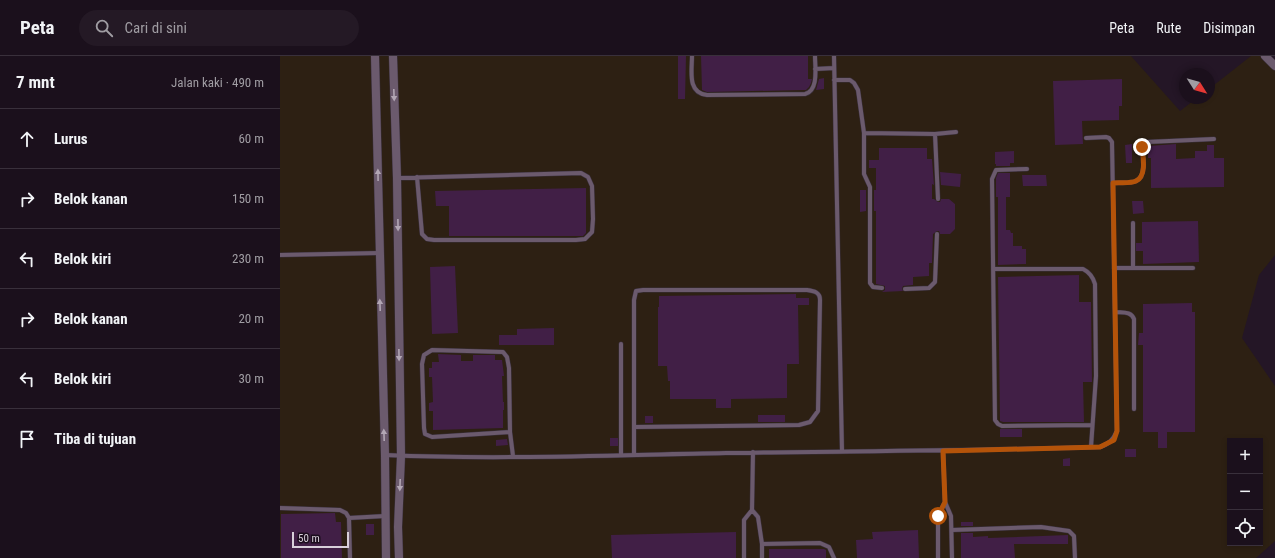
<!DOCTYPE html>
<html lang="id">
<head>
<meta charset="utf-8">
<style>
  :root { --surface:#1b101c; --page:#241925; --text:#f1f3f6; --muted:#a09da3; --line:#39303b }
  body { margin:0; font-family:"Roboto Condensed",sans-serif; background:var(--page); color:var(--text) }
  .controls { position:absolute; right:12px; bottom:12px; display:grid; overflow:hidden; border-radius:0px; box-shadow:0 2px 6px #0003 }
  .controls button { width:36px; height:36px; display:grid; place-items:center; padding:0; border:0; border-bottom:1px solid var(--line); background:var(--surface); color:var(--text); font:20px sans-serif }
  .compass { position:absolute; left:899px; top:12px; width:36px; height:36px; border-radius:50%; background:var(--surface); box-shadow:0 2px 6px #0003; rotate:127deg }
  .scale { position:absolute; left:12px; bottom:10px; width:57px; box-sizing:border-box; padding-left:4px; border:2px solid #d8cfda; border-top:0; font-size:11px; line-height:14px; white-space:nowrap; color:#d8cfda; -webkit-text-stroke:3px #1b0d1d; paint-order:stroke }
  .stop { position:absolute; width:12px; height:12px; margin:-9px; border:3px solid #b45309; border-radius:50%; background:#fff }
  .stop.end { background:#b45309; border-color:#fff; box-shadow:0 1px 4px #0008 }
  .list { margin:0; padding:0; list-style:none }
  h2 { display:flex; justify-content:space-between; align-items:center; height:52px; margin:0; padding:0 16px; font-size:17px }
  h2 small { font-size:13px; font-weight:400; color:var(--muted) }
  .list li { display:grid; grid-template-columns:26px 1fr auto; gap:12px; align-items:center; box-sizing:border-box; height:60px; padding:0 16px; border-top:1px solid var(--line) }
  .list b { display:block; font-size:15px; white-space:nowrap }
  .list em { font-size:13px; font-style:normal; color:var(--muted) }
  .icon { flex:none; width:22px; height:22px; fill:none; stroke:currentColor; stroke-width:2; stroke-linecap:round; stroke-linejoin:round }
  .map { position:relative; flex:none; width:995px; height:502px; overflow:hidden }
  header { display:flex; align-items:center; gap:24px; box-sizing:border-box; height:56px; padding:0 20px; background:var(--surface); border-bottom:1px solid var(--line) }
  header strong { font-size:19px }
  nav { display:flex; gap:22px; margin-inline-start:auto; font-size:14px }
  .search { width:280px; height:36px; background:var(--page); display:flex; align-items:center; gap:10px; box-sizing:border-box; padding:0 14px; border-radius:22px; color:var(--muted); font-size:15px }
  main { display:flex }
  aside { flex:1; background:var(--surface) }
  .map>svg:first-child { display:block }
</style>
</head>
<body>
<header>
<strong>Peta</strong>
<div class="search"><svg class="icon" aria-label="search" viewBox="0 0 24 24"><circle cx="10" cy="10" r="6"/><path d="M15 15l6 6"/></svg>Cari di sini</div>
<nav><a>Peta</a><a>Rute</a><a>Disimpan</a></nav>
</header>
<main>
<aside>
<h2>7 mnt<small>Jalan kaki · 490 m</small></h2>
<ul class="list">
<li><svg class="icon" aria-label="ahead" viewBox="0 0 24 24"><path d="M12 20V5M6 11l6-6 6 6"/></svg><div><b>Lurus</b></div><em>60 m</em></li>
<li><svg class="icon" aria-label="right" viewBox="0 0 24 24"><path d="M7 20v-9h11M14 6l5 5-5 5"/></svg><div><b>Belok kanan</b></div><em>150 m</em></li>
<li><svg class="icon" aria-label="left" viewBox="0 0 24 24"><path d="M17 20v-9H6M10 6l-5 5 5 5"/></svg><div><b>Belok kiri</b></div><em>230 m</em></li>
<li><svg class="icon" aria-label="right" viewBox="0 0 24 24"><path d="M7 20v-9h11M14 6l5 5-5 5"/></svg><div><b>Belok kanan</b></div><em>20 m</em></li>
<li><svg class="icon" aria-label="left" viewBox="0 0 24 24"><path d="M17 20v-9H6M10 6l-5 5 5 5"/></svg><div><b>Belok kiri</b></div><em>30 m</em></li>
<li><svg class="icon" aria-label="arrive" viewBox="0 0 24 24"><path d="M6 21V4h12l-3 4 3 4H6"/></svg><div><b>Tiba di tujuan</b></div></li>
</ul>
</aside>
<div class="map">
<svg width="995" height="502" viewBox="0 0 995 502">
  <rect width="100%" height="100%" fill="#241626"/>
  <path fill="#2d2013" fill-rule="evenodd" d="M0 0H851L900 55 917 42H929V33L971 0H980L995 13V199L979 219 962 282 995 330V485L976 502H0ZM950 385H980V487H950Z"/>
  <path fill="#411f46" d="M398 0H406L405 43H398Z
    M421 0H528V23H532L531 27 529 31 526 34 427 36 422 34Z
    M544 22V33L536 34 539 23Z
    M842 23V50H839V64L802 65 803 88 775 89 773 25Z
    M852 88V107H846L845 89Z
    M896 88V103L915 102V95H927V89H934V102H944V131L871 132V102H868V90Z
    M599 92H647V103H652L654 129 652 128V143H654L658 146H660L661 143H669L675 148V173L670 178H660L659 175H657L653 178 652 207H649V220L633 221V229L623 230 622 233 623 235 602 236 605 234V230L596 228V155H594V134H596V112H589V104H599Z
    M734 95V107H730V110H716V108H715V96Z
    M660 116 681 118 680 131 661 129Z
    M718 117H730V141H726V174H730L731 177H733V190H742V193H746V208L718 209V141H716V122Z
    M742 119H766L767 130H743Z
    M306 132V177L303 180H169V150H156L155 135Z
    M580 134H586V155L580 156Z
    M852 145H863L864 157 853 158Z
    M918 165 919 206 863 208V195H856V187H862V166Z
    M175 210 178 277 152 278 150 211Z
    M799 219V246H811L812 326H803L804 366H723L720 365 718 221Z
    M516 238V242H529V249H518L519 308H507V342L451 343V352H436V343H390V325H388L387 310H378V251H379V240Z
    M912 247V256H915V376H887V392H878V376H863V289H858L859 277H863V248Z
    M274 272V289H219V279H237V273Z
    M158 298 181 299V305H193V299H215V304H222L224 320H222L223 346H224V354H223V372L153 374V355H149V347L153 346 152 321H149V312H152V306H159Z
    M478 359H505V366H478Z
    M365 360H373V367H365Z
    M720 373H742V381H720Z
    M330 382H338V390H330Z
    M227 383 228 389 216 390V384Z
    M845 393H856V401H845Z
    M790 402V410H783V403Z
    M55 457 56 466H61L62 502H1V458Z
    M681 466H693V470H681Z
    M86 468H94V479H86Z
    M638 474 639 502H577L576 484 593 483 592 476Z
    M456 476V502H332L331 479Z
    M681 477H693V481L708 480V482L788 479V488H734L735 502H681Z
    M489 493H544L546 494V502H489Z"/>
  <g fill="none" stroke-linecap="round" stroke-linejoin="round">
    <g stroke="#3a303c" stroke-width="5">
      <path id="lane" d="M412 0C412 15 407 37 427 39L525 38C539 35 535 11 535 0
        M554 0 562 395
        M535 13 554 12
        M554 24H570L574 27 578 34 584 77V118L590 131V227L593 231 602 232
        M584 77 655 78 676 76
        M655 78 658 143
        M747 113 716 114 712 123 715 364 718 368 722 370 812 369
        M117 122 301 117 308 121 312 130 313 163 312 176 305 183 296 184H154L147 183 142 178 137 121
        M833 127C839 126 850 128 856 125 867 120 863 100 862 91L867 86 934 83
        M853 167V212
        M0 199 99 197
        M834 212H913
        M714 213H803C809 216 813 221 815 228L816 320 811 391
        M625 233 649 232 655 226 657 178
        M835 256C842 257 851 255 854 263V353
        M341 288V399
        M230 376 152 381 145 378 144 372 142 308 144 299 152 294 223 296 227 301 229 312 230 376 233 400
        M663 395 665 446 671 460 672 502
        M473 396 472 454 478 461 482 488V502
        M354 398V244L356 235 363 234H527C534 235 540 236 540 244L538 355 530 366 519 369 355 371
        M105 399C219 404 333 399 446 397 571 395 696 395 820 391 829 388 833 384 837 375L832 86 829 82 826 81 806 82
        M0 452 60 454 66 457 69 462
        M672 474 761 471 789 475 794 480 795 502
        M482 488 540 487 549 491 554 502
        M70 502 69 462 105 460
        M464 502V464L472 454
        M658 502V460L665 446"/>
    </g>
    <g stroke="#3a303c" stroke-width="9">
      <path id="street" d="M95 0 105 399 106 502
        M113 0 117 122 121 400 118 471 119 502
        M985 0 995 10"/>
    </g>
    <use href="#lane" stroke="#6b5a6d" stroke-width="4"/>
    <use href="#street" stroke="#6b5a6d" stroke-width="8"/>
  </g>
  <defs><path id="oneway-solid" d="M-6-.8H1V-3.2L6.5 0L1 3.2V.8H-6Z"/></defs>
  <g fill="#b2a6b4">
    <use href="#oneway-solid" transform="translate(114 39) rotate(88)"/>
    <use href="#oneway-solid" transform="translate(98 119) rotate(-91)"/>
    <use href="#oneway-solid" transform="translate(118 169) rotate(89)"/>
    <use href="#oneway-solid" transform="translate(100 249) rotate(-92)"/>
    <use href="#oneway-solid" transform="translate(119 299) rotate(89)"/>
    <use href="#oneway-solid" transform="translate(104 379) rotate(-92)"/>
    <use href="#oneway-solid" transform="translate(120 429) rotate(92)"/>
  </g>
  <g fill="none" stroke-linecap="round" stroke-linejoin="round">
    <path stroke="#b45309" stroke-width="5" d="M658 460 665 446 663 395 820 391 834 384 837 375 833 127C839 126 850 128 856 125 867 120 863 100 862 91"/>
  </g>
</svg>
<div class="controls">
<button>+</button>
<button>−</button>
<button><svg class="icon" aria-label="locate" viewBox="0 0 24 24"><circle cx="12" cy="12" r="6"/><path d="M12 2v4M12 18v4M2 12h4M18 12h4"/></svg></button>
</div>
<svg class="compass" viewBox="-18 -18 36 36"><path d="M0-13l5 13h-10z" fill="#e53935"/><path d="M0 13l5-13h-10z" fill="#a09da3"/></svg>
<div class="scale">50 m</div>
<div class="stop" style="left:658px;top:460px"></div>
<div class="stop end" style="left:862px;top:91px"></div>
</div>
</main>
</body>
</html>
